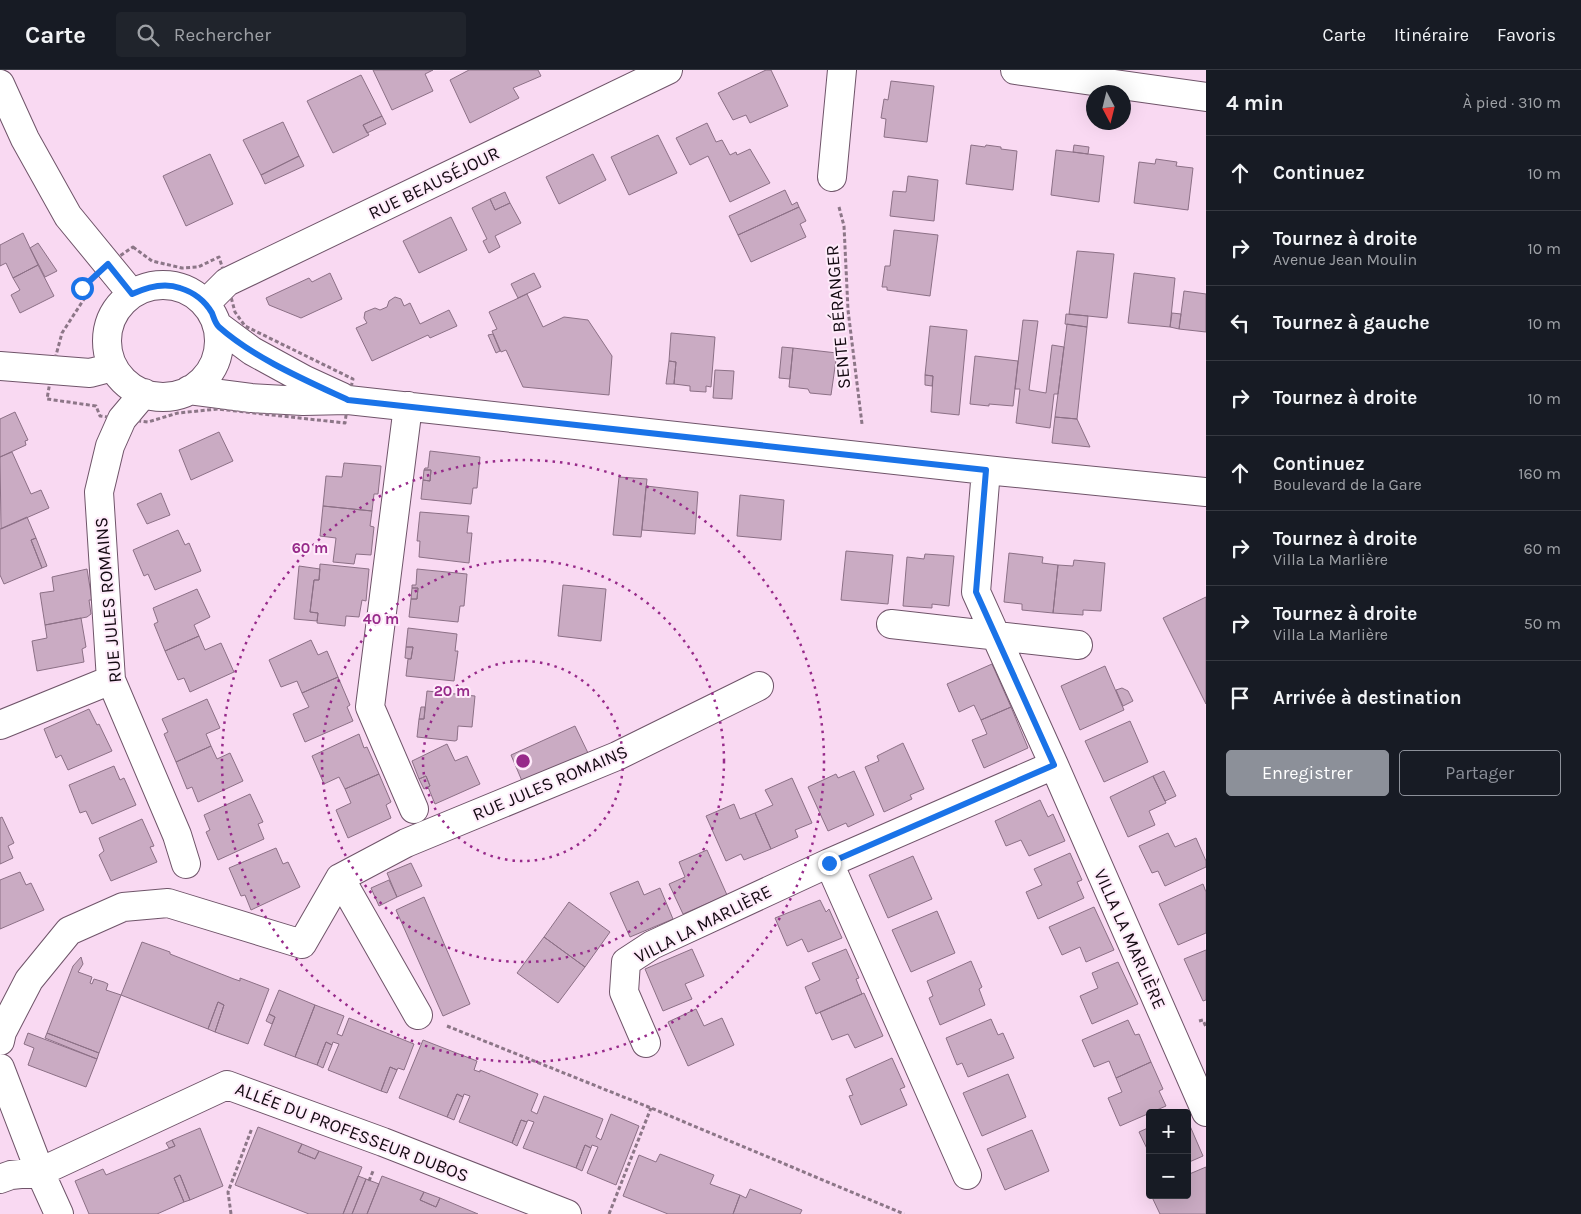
<!DOCTYPE html>
<html lang="fr">
<head>
<meta charset="utf-8">
<style>
  :root { --surface:#171b24; --page:#20242c; --text:#f1f3f6; --muted:#9ea1a6; --line:#363941; --accent:#8c9099 }
  body { margin:0; font-family:Karla,sans-serif; background:var(--page); color:var(--text) }
  .controls { position:absolute; right:15px; bottom:15px; display:grid; overflow:hidden; border-radius:5px; box-shadow:0 5px 20px #0002 }
  .controls button { width:45px; height:45px; display:grid; place-items:center; padding:0; border:0; border-bottom:1px solid var(--line); background:var(--surface); color:var(--text); font:25px sans-serif }
  .compass { position:absolute; left:1086px; top:15px; width:45px; height:45px; border-radius:50%; background:var(--surface); box-shadow:0 5px 20px #0002; rotate:173deg }
  .stop { position:absolute; width:15px; height:15px; margin:-11px; border:4px solid #1a73e8; border-radius:50%; background:#fff }
  .stop.end { background:#1a73e8; border-color:#fff; box-shadow:0 1px 5px #0008 }
  .list { margin:0; padding:0; list-style:none }
  h2 { display:flex; justify-content:space-between; align-items:center; height:65px; margin:0; padding:0 20px; font-size:21px }
  h2 small { font-size:16px; font-weight:400; color:var(--muted) }
  .list li { display:grid; grid-template-columns:32px 1fr auto; gap:15px; align-items:center; box-sizing:border-box; height:75px; padding:0 20px; border-top:1px solid var(--line) }
  .list b { display:block; font-size:19px; white-space:nowrap }
  .list p { margin:0; font-size:16px; white-space:nowrap; color:var(--muted) }
  .list em { font-size:16px; font-style:normal; color:var(--muted) }
  .actions { display:flex; gap:10px; padding:15px 20px }
  .actions a { flex:1; padding:11px 0; border:1px solid var(--accent); border-radius:5px; text-align:center; font-size:18px; color:var(--accent) }
  .actions .main { background:var(--accent); color:#fff }
  .icon { flex:none; width:28px; height:28px; fill:none; stroke:currentColor; stroke-width:2; stroke-linecap:round; stroke-linejoin:round }
  .map { position:relative; flex:none; width:1206px; height:1144px; overflow:hidden }
  header { display:flex; align-items:center; gap:30px; box-sizing:border-box; height:70px; padding:0 25px; background:var(--surface); border-bottom:1px solid var(--line) }
  header strong { font-size:24px }
  nav { display:flex; gap:28px; margin-inline-start:auto; font-size:18px }
  .search { width:350px; height:45px; background:var(--page); display:flex; align-items:center; gap:12px; box-sizing:border-box; padding:0 18px; border-radius:5px; color:var(--muted); font-size:19px }
  main { display:flex }
  aside { flex:1; background:var(--surface) }
  .map>svg:first-child { display:block }
</style>
</head>
<body>
<header>
<strong>Carte</strong>
<div class="search"><svg class="icon" aria-label="search" viewBox="0 0 24 24"><circle cx="10" cy="10" r="6"/><path d="M15 15l6 6"/></svg>Rechercher</div>
<nav><a>Carte</a><a>Itinéraire</a><a>Favoris</a></nav>
</header>
<main>
<div class="map">
<svg width="1206" height="1144" viewBox="0 0 1206 1144">
  <rect width="100%" height="100%" fill="#f9d9f2"/>
  <path fill="#caabc3" stroke="#8c7086" d="M373 0H433L425 4 433 21 392 40Z
    M469 0H538L541 6 513 18 519 28 470 53 450 10Z
    M766 0H771L788 36 750 53 746 45 733 50 718 23Z
    M361 5 382 46 363 55 369 65 333 83 307 31Z
    M891 11 934 16 927 72 884 67 886 49 881 48 884 29 888 30Z
    M382 46 386 54 367 63 363 55Z
    M283 52 299 86 261 105 243 70Z
    M707 53 716 72 722 70 730 85 736 82 737 85 750 79 770 113 730 132 708 86 690 95 676 68Z
    M658 65 677 103 629 125 611 87Z
    M971 75 985 77 986 75 1001 77V79L1017 81 1013 120 966 114Z
    M1074 75 1089 77 1088 84 1073 82Z
    M1056 80 1104 86 1099 132 1051 125Z
    M210 84 233 134 186 156 163 106Z
    M593 84 606 110 559 134 546 107Z
    M299 86 304 96 265 114 261 105Z
    M1156 89 1177 92 1176 96 1193 98 1188 140 1134 133 1139 92 1155 94Z
    M908 106 938 110 934 151 890 146 893 121 906 122Z
    M785 120 792 135 797 132 799 137 738 165 729 146Z
    M505 122 510 133 495 140 490 129Z
    M490 129 495 140 510 133 521 153 495 166 500 177 489 183 483 171 487 169 472 138Z
    M799 137 806 151 800 154 806 167 751 192 738 165Z
    M451 147 467 180 419 203 403 171Z
    M894 160 938 165 930 226 887 220V217H882L885 196H890Z
    M23 163 38 195 13 208 6 193 0 196V175Z
    M38 173 57 201 45 207 30 178Z
    M1077 181 1114 184 1107 248 1069 244Z
    M38 195 54 226 20 243 11 225 20 220 13 208Z
    M330 203 342 229 301 248 269 235 266 228 309 208 312 212Z
    M534 203 541 217 518 228 511 214Z
    M1134 203 1175 208 1170 257 1128 253Z
    M1184 221 1206 224V262L1179 259Z
    M527 224 543 257 564 247 588 250 612 286 609 325 523 317 506 280 501 282 492 261 497 259 489 242Z
    M395 227 401 229 404 236 410 233 420 254 449 240 457 256 430 268 428 265 372 291 356 258 367 253 364 248 365 242 375 238 380 240 387 237 389 231Z
    M1172 243 1181 244 1179 259 1170 257Z
    M1066 244 1088 246 1087 257 1065 254Z
    M1023 250 1038 251 1029 320 1046 323 1052 275 1064 277 1058 324H1054L1050 358 1016 353 1020 319H1015Z
    M1067 254 1087 257 1077 349 1055 347Z
    M930 256 967 260 959 345 931 342 933 306 925 305Z
    M671 263 715 267 711 317 706 316V322L690 321V316L674 314 676 292 669 291Z
    M493 264 500 281 496 283 488 265Z
    M782 277 793 278 790 309 779 308Z
    M793 278 837 283 831 325 810 323 808 319 789 317Z
    M975 286 1018 291 1013 336 989 334V336L970 334Z
    M669 291 676 292 674 314H666Z
    M715 300 734 301 732 329 713 328Z
    M925 305 933 306 932 316 925 315Z
    M15 342 28 370 25 371 26 375 0 387V349Z
    M1055 347 1077 349 1090 377 1052 373Z
    M219 362 233 391 191 410 179 380Z
    M430 381 480 387 477 418H473L471 434 421 429 423 410 430 411 431 400H424L425 398H428Z
    M12 382 31 424 41 420 49 438 1 459 0 387Z
    M344 393 381 396 378 424H374L372 441 323 436 326 406 342 407Z
    M424 400H431L430 411 423 410Z
    M619 407 647 409 641 467 613 465Z
    M646 416 698 422 695 464 642 460Z
    M161 423 170 445 147 454 137 434Z
    M740 425 784 430 781 470 737 466Z
    M323 436 372 441 370 456 374 457 371 485 356 484 354 494 333 492 336 468 320 466Z
    M420 442 469 446 467 463H472L469 493 419 487 420 471H417Z
    M27 447 36 468 31 470 42 498 4 514 0 505V459Z
    M178 460 185 475 189 473 201 501 155 520 148 504 144 506 133 480Z
    M36 468 47 496 42 498 31 470Z
    M846 481 893 485 888 534 841 530Z
    M1009 483 1043 487 1042 493 1058 495 1053 543 1022 540V534L1004 532Z
    M925 484 954 486 949 536 932 534V538L903 536 907 487 924 489Z
    M1074 490 1105 493 1101 541 1083 540V545L1053 543 1058 495 1073 496Z
    M320 494 369 499 366 531 362 530 359 547 346 546 345 556 317 553 318 543 310 542 314 510H319Z
    M299 496 320 499 319 510H314L310 542 318 543 317 551 294 549Z
    M87 499 92 530H89L91 544 87 547 45 555 40 523 54 521 52 507Z
    M417 499 467 504 464 536H460L458 552 409 547 411 529H417L418 518H412V515H416Z
    M563 515 606 519 601 571 558 566Z
    M412 518H418L417 529H411Z
    M197 519 210 547 194 555 199 566 165 581 154 554 158 552 153 538Z
    M1206 527V634L1163 548Z
    M81 548 86 577 82 579 84 592 37 601 32 571 47 568 45 555Z
    M408 558 457 564 455 581H458L454 611 406 606 408 589H411L413 577H406Z
    M199 566 205 580 221 573 234 602 190 622 184 608 178 610 165 581Z
    M311 570 318 585 327 581 338 607 302 623 297 611 281 617 269 590Z
    M406 577H413L411 589 405 588Z
    M992 594 1011 637 981 650 974 635 959 642 947 614Z
    M1105 596 1124 640 1080 660 1061 616Z
    M338 607 350 635 347 637 353 651 305 672 293 644 309 637 302 623Z
    M1122 618 1128 621 1133 631 1123 636 1116 620Z
    M427 621 475 626 472 657 458 656 457 670 455 671 417 667 419 649H424Z
    M207 629 220 658 206 664 211 676 176 692 164 664 168 662 162 649Z
    M421 637H425L424 649H419Z
    M1011 637 1028 678 984 698 972 670 987 664 981 650Z
    M89 639 97 655 99 654 112 681 68 700 61 685 56 688 44 659Z
    M1130 651 1148 692 1104 712 1085 671Z
    M575 656 588 683 522 711 511 685Z
    M359 664 364 678 367 677 379 704 345 719 339 707 324 714 312 686Z
    M903 673 924 719 910 725 912 729 884 742 865 697 879 691 877 686Z
    M447 674 455 691 467 686 480 714 435 734 428 717 430 716 426 706 419 709 412 691Z
    M211 676 217 689 230 683 243 711 198 732 192 717 187 719 176 692Z
    M114 696 120 710 124 708 136 735 92 754 86 741 80 743 69 715Z
    M854 701 874 745 848 757 846 753 828 761 808 717 836 704 838 708Z
    M1164 701 1176 726 1165 731 1153 706Z
    M379 704 391 732 386 735 391 748 348 768 336 740 351 733 345 719Z
    M426 706 430 716 424 719 419 709Z
    M1153 706 1166 733 1149 741 1155 755 1128 767 1110 727Z
    M792 708 812 753 795 760 798 767 771 779 755 743 773 735 765 720Z
    M250 724 263 752 258 754 264 769 218 790 206 762 210 760 204 745Z
    M1040 730 1048 747 1053 744 1065 771 1029 786 1021 770 1006 776 995 751Z
    M734 734 740 749 755 743 771 779 744 790 741 784 726 791 706 746Z
    M2 747 14 773 8 776 13 788 0 794V748Z
    M142 749 154 776 150 777 157 792 111 811 99 785 104 781 99 768Z
    M1168 763 1175 777 1196 768 1206 791V797L1165 816 1158 801 1152 803 1139 776Z
    M276 778 283 794 288 792 300 817 251 840 245 825 241 826 229 798Z
    M707 780 727 825 683 844 669 814 685 807 679 792Z
    M1070 783 1082 810 1077 812 1084 828 1038 849 1026 822 1042 815 1034 799Z
    M913 786 932 829 888 848 869 805Z
    M411 793 422 816 397 827 387 803Z
    M20 802 26 815 31 813 44 840 0 859V810Z
    M389 810 397 827 379 836 371 818Z
    M638 811 644 825 660 818 673 849 630 867 610 823Z
    M1203 814 1206 822V863L1178 875 1159 834Z
    M424 827 470 934 443 946 396 840Z
    M820 830 826 842 829 839 842 868 808 882 802 869 787 876 775 848Z
    M569 832 610 862 585 897 544 867Z
    M1094 837 1114 880 1086 892 1080 877 1062 885 1049 857Z
    M937 841 955 883 911 902 892 860Z
    M544 867 585 897 558 933 517 903Z
    M142 872 170 882V884L234 909 240 911V908L269 919 248 974 215 962 224 935 218 932 208 959 121 925Z
    M692 879 704 906 685 914 692 929 663 941 645 899Z
    M846 879 859 908 856 909 862 924 816 944 805 917 820 910 812 893Z
    M1206 880V930L1203 931 1184 889Z
    M81 887 83 894 78 902 92 907 90 913 92 914 94 909 104 912 108 914 106 920 121 925 99 983 47 963 73 896Z
    M971 891 982 917 979 919 985 935 940 955 929 928 933 926 927 911Z
    M1118 892 1138 934 1092 954 1080 926 1098 918 1092 903Z
    M279 920 315 935 295 987 264 975 275 947 269 944Z
    M864 923 883 966 855 978 848 964 832 970 820 942Z
    M218 932 224 935 215 962 208 959Z
    M315 935 344 946 337 964 342 966 349 948 414 974 404 1000 398 998 397 1000 390 997 381 1021 328 1000 339 974 333 972 332 975 326 972 317 995 295 987Z
    M696 939 704 956 722 948 734 975 688 996 668 952Z
    M269 944 275 947 272 954 266 951Z
    M991 949 998 965 1003 963 1014 988 968 1007 962 993 957 995 946 968Z
    M1128 950 1135 965 1139 964 1151 992 1116 1008 1109 991 1094 997 1082 970Z
    M28 963 97 989 86 1017 28 995 34 978 24 974Z
    M47 963 99 983 97 989 45 968Z
    M423 970 477 991 474 1000 480 1002V1000L538 1024 531 1041 537 1044 544 1026 603 1049 596 1067 601 1070 611 1044 639 1056 616 1115 587 1103 598 1077 592 1075 591 1078 585 1075 576 1098 523 1078 534 1052 528 1050 527 1052 521 1050 512 1073 459 1052 470 1026 464 1024 463 1027 457 1024 447 1047 399 1028Z
    M326 972 332 975 323 998 317 995Z
    M892 988 905 1017 900 1019 907 1035 861 1055 849 1026 853 1025 846 1009Z
    M1151 992 1163 1019 1159 1021 1166 1036 1120 1056 1108 1028 1122 1022 1116 1008Z
    M390 997 397 1000 387 1023 381 1021Z
    M1008 1004 1026 1047 982 1066 963 1023Z
    M457 1024 463 1027 454 1050 447 1047Z
    M1187 1049 1203 1086 1187 1093Z
    M521 1050 527 1052 517 1076 512 1073Z
    M258 1057 302 1074 298 1082 315 1089 319 1081 362 1097 343 1144H309L235 1115Z
    M1150 1057V1085L1139 1062Z
    M200 1058 223 1116 190 1130 180 1105 174 1108 184 1132 157 1144H89L75 1111 103 1099 106 1105 175 1076 172 1070Z
    M1032 1060 1049 1101 1005 1120 987 1079Z
    M172 1070 175 1076 169 1078 166 1073Z
    M302 1074 319 1081 315 1089 298 1082Z
    M585 1075 591 1078 582 1101 576 1098Z
    M660 1084 714 1105 710 1114 740 1125 733 1144H668L623 1126 639 1085 656 1092Z
    M1206 1097V1144H1160L1151 1125H1187V1105Z
    M180 1105 190 1130 184 1132 174 1108Z
    M358 1106 366 1109 352 1144H343Z
    M382 1106 424 1122 420 1130 436 1137 440 1128 478 1144H367Z
    M366 1109 379 1114 367 1144H352Z
    M750 1119 802 1140 800 1144H733L740 1125 746 1128Z
    M424 1122 440 1128 436 1137 420 1130Z"/>
  <g fill="none" stroke-linecap="round" stroke-linejoin="round">
    <g stroke="#6f5469" stroke-width="30">
      <path id="street" d="M1015 0 1206 27
        M0 14 25 69 68 146 132 224
        M832 107 842 0
        M107 271a56 56 0 1 1 112 0a56 56 0 1 1-112 0Z
        M205 234 227 212 668 0
        M217 255 252 281 305 310 342 327
        M0 296 90 303 113 297
        M189 320 251 328 303 331 348 330 986 400 1206 422
        M144 323 122 349 110 376 99 422 111 610 177 765 186 794
        M408 336 370 637 414 739
        M986 400 976 522 1054 695 1206 1042
        M891 554 1078 575
        M0 655 111 610
        M829 793 967 1105
        M418 945 340 808 406 773 617 686 759 616
        M0 971 2 962 29 910 69 861 123 837 168 833 302 874 340 808
        M646 973 624 922 626 892 652 875 829 793 1054 695
        M0 998 40 1102 59 1144
        M0 1109 11 1105 40 1102 227 1015 383 1072 567 1144"/>
    </g>
    <path stroke="#8c7687" stroke-width="3" stroke-dasharray="4 2.5" stroke-linecap="butt" d="M839 137 844 156 848 240 862 354
      M133 177 152 191 182 198 198 197 219 187 227 212 235 242 245 256 353 309 348 330 345 353 218 339 178 343 148 352 100 346 96 336 47 329 52 300 62 263 86 226 82 218 108 194Z
      M1199 951 1203 950 1206 957
      M447 956 651 1038 904 1144
      M369 1111 373 1101
      M231 1144 228 1122 252 1058
      M609 1144 651 1038"/>
    <use href="#street" stroke="#fff" stroke-width="28"/>
  </g>
  <g fill="none" stroke-linecap="round" stroke-linejoin="round">
    <path stroke="#1a73e8" stroke-width="6" d="M82 218 108 194 132 224C147 217 164 212 180 218 193 222 205 231 212 243 214 248 215 253 219 257 254 288 305 310 348 330L986 400 976 522 1054 695 829 793"/>
  </g>
  <g fill="none" stroke="#972a8a" stroke-width="2.5" stroke-dasharray="2.5 5">
    <circle cx="523" cy="691" r="100"/>
    <circle cx="523" cy="691" r="201"/>
    <circle cx="523" cy="691" r="301"/>
  </g>
  <g text-anchor="middle" stroke-width="4" stroke-linejoin="round" paint-order="stroke">
    <g font-size="18" fill="#140a12" stroke="#feebfa">
      <text transform="translate(434 113) rotate(-26)" y="6">RUE BEAUSÉJOUR</text>
      <text transform="translate(838 247) rotate(-95)" y="6">SENTE BÉRANGER</text>
      <text transform="translate(108 530) rotate(-95)" y="6">RUE JULES ROMAINS</text>
      <text transform="translate(550 713) rotate(-23)" y="6">RUE JULES ROMAINS</text>
      <text transform="translate(703 854) rotate(-27)" y="6">VILLA LA MARLIÈRE</text>
      <text transform="translate(1130 869) rotate(66)" y="6">VILLA LA MARLIÈRE</text>
      <text transform="translate(352 1062) rotate(21)" y="6">ALLÉE DU PROFESSEUR DUBOS</text>
    </g>
  </g>
  <circle cx="523" cy="691" r="8" fill="#972a8a" stroke="#feebfa" stroke-width="2.5"/>
  <g font-size="15" text-anchor="middle" font-weight="bold" fill="#972a8a" stroke="#feebfa" stroke-width="4" stroke-linejoin="round" paint-order="stroke">
    <text x="310" y="483">60 m</text>
    <text x="381" y="554">40 m</text>
    <text x="452" y="626">20 m</text>
  </g>
</svg>
<div class="controls">
<button>+</button>
<button>−</button>
</div>
<svg class="compass" viewBox="-18 -18 36 36"><path d="M0-13l5 13h-10z" fill="#e53935"/><path d="M0 13l5-13h-10z" fill="#9ea1a6"/></svg>
<div class="stop" style="left:82px;top:218px"></div>
<div class="stop end" style="left:829px;top:793px"></div>
</div>
<aside>
<h2>4 min<small>À pied · 310 m</small></h2>
<ul class="list">
<li><svg class="icon" aria-label="ahead" viewBox="0 0 24 24"><path d="M12 20V5M6 11l6-6 6 6"/></svg><div><b>Continuez</b></div><em>10 m</em></li>
<li><svg class="icon" aria-label="right" viewBox="0 0 24 24"><path d="M7 20v-9h11M14 6l5 5-5 5"/></svg><div><b>Tournez à droite</b><p>Avenue Jean Moulin</p></div><em>10 m</em></li>
<li><svg class="icon" aria-label="left" viewBox="0 0 24 24"><path d="M17 20v-9H6M10 6l-5 5 5 5"/></svg><div><b>Tournez à gauche</b></div><em>10 m</em></li>
<li><svg class="icon" aria-label="right" viewBox="0 0 24 24"><path d="M7 20v-9h11M14 6l5 5-5 5"/></svg><div><b>Tournez à droite</b></div><em>10 m</em></li>
<li><svg class="icon" aria-label="ahead" viewBox="0 0 24 24"><path d="M12 20V5M6 11l6-6 6 6"/></svg><div><b>Continuez</b><p>Boulevard de la Gare</p></div><em>160 m</em></li>
<li><svg class="icon" aria-label="right" viewBox="0 0 24 24"><path d="M7 20v-9h11M14 6l5 5-5 5"/></svg><div><b>Tournez à droite</b><p>Villa La Marlière</p></div><em>60 m</em></li>
<li><svg class="icon" aria-label="right" viewBox="0 0 24 24"><path d="M7 20v-9h11M14 6l5 5-5 5"/></svg><div><b>Tournez à droite</b><p>Villa La Marlière</p></div><em>50 m</em></li>
<li><svg class="icon" aria-label="arrive" viewBox="0 0 24 24"><path d="M6 21V4h12l-3 4 3 4H6"/></svg><div><b>Arrivée à destination</b></div></li>
</ul>
<div class="actions"><a class="main">Enregistrer</a><a>Partager</a></div>
</aside>
</main>
</body>
</html>
